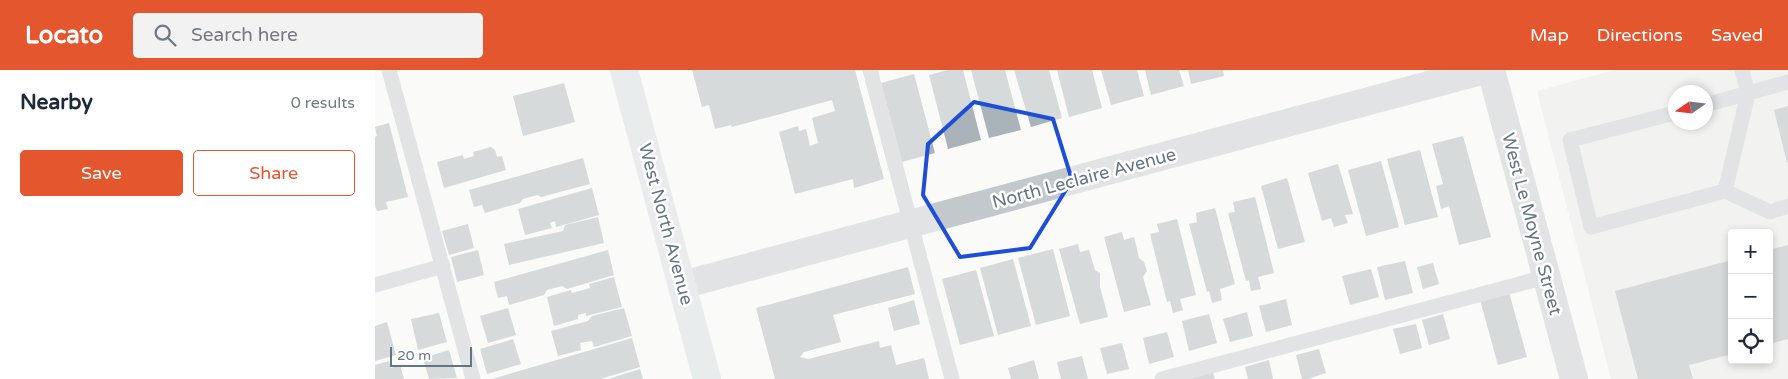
<!DOCTYPE html>
<html lang="en">
<head>
<meta charset="utf-8">
<style>
  :root { --surface:#fff; --page:#f2f2f3; --text:#1f2937; --muted:#747a83; --line:#e0e1e3; --accent:#e4572e }
  body { margin:0; font-family:"Varela Round",sans-serif; background:var(--page); color:var(--text) }
  .controls { position:absolute; right:15px; bottom:15px; display:grid; overflow:hidden; border-radius:5px; box-shadow:0 2px 8px #0003 }
  .controls button { width:45px; height:45px; display:grid; place-items:center; padding:0; border:0; border-bottom:1px solid var(--line); background:var(--surface); color:var(--text); font:25px sans-serif }
  .compass { position:absolute; left:1293px; top:15px; width:45px; height:45px; border-radius:50%; background:var(--surface); box-shadow:0 2px 8px #0003; rotate:256deg }
  .scale { position:absolute; left:15px; bottom:12px; width:82px; box-sizing:border-box; padding-left:5px; border:2px solid #657683; border-top:0; font-size:14px; line-height:18px; white-space:nowrap; color:#657683; -webkit-text-stroke:4px #fff; paint-order:stroke }
  .list { margin:0; padding:0; list-style:none }
  h2 { display:flex; justify-content:space-between; align-items:center; height:65px; margin:0; padding:0 20px; font-size:21px }
  h2 small { font-size:16px; font-weight:400; color:var(--muted) }
  .actions { display:flex; gap:10px; padding:15px 20px }
  .actions a { flex:1; padding:11px 0; border:1px solid var(--accent); border-radius:5px; text-align:center; font-size:18px; color:var(--accent) }
  .actions .main { background:var(--accent); color:#fff }
  .icon { flex:none; width:28px; height:28px; fill:none; stroke:currentColor; stroke-width:2; stroke-linecap:round; stroke-linejoin:round }
  .map { position:relative; flex:none; width:1413px; height:309px; overflow:hidden }
  header { display:flex; align-items:center; gap:30px; box-sizing:border-box; height:70px; padding:0 25px; background:var(--accent); color:#fff }
  header strong { font-size:24px }
  nav { display:flex; gap:28px; margin-inline-start:auto; font-size:18px }
  .search { width:350px; height:45px; background:var(--page); display:flex; align-items:center; gap:12px; box-sizing:border-box; padding:0 18px; border-radius:5px; color:var(--muted); font-size:19px }
  main { display:flex }
  aside { flex:1; background:var(--surface) }
  .map>svg:first-child { display:block }
</style>
</head>
<body>
<header>
<strong>Locato</strong>
<div class="search"><svg class="icon" aria-label="search" viewBox="0 0 24 24"><circle cx="10" cy="10" r="6"/><path d="M15 15l6 6"/></svg>Search here</div>
<nav><a>Map</a><a>Directions</a><a>Saved</a></nav>
</header>
<main>
<aside>
<h2>Nearby<small>0 results</small></h2>
<ul class="list">
</ul>
<div class="actions"><a class="main">Save</a><a>Share</a></div>
</aside>
<div class="map">
<svg width="1413" height="309" viewBox="0 0 1413 309">
  <rect width="100%" height="100%" fill="#fafaf8"/>
  <path fill="#e8e9e9" fill-rule="evenodd" d="M1240 0H1413V309H1236L1162 21ZM1300 22H1330V52H1300ZM1357 163H1394V290H1357Z"/>
  <path fill="#aab3b9" d="M317 0H480L509 109 479 118 478 109 420 124 404 62 423 56 424 61 431 59 435 76 443 73 437 48 460 41 457 30 357 57 356 55 340 59 334 35 327 37Z
    M573 0H588L606 70 573 79 554 5Z
    M596 0H630L646 60 614 68Z
    M639 0H674L687 48 656 57Z
    M682 0H717L727 38 694 47Z
    M726 0H762L769 26 736 35Z
    M770 0H804L809 16 776 25Z
    M813 0H848L849 6 816 14Z
    M539 4 560 83 527 92 506 13Z
    M189 13 200 52 148 66 138 26Z
    M1413 36V92L1412 93 1399 40Z
    M14 53 33 127 11 132 13 139 2 141 0 136V67L2 66 0 57Z
    M1088 66 1116 167 1084 175 1074 136 1066 139 1061 116 1068 114 1057 74Z
    M116 77 120 80 122 87 127 86 131 100 69 118 62 92 88 85 89 89 99 86 98 82Z
    M1045 80 1063 147 1030 155 1012 89Z
    M208 88 215 114 166 127 162 125 148 129 145 133 110 143 107 135 99 137 94 120Z
    M1006 91 1024 157 991 166 973 100Z
    M963 94 978 144 970 145 973 153 959 157 956 148 947 151 933 103Z
    M912 108 930 172 903 179 886 116Z
    M217 118 224 145 181 157 180 151 175 153 177 158 150 165 143 139Z
    M880 127 899 203 883 207 886 219 876 221 874 210 871 211 853 143 860 142 858 132Z
    M840 138 860 214 845 219 847 230 837 233 834 221 832 222 814 154 822 152 821 143Z
    M223 147 229 173 134 195 129 174 188 161 190 155Z
    M802 149 821 225 805 229 808 240 798 243 795 231 792 232 775 164 784 162 782 154Z
    M93 154 99 178 74 185 67 161Z
    M747 162 749 170 759 167 764 188 769 192 772 201 768 207 776 235 749 242 729 167Z
    M703 174 705 182 714 180 720 200 725 203V217L733 247 705 254 684 179Z
    M1413 175V269L1394 274V180Z
    M678 179 695 246 661 255 643 188Z
    M103 180 109 205 82 212 76 187Z
    M233 180 239 205 192 219 187 216 172 220 169 225 134 235 132 226 123 228 119 212Z
    M638 189 656 256 623 265 605 198Z
    M1357 190V284L1314 295 1318 309H1263L1240 221Z
    M1030 191 1038 223 1010 230 1002 197Z
    M1058 193 1064 214 1048 219 1042 197Z
    M533 197 540 224 458 245 466 272 429 282 425 287 433 289 504 271 505 278 516 275 521 295 549 288 554 309H400L381 238Z
    M996 199 1004 227 975 235 967 206Z
    M601 200 619 266 585 275 567 209Z
    M239 207 247 237 211 246V243L203 245V249L179 256 172 227 196 220 197 223 215 218 214 214Z
    M1134 222 1152 287 1123 295 1105 230Z
    M911 229 917 255 891 262 884 236Z
    M539 230 545 254 519 261 513 238Z
    M133 238 141 265 113 273 105 246Z
    M249 238 257 266 219 277 217 271 205 273 206 280 183 286 176 261 213 251 217 246Z
    M872 242 878 266 855 272 848 249Z
    M64 243 72 272 43 280 36 249Z
    M834 244 842 273 814 281 807 251Z
    M1068 244 1075 269 1054 275 1047 250Z
    M12 252 21 285 0 291V256Z
    M1041 254 1047 278 1025 284 1018 259Z
    M792 262 799 287 774 294 768 268Z
    M257 268 265 297 225 309H117Z
    M138 269 146 294 112 304 105 279Z
    M747 273 754 299 732 304 725 278Z
    M944 279 951 303 933 309H927L921 285Z
    M74 280 82 308 54 309 48 288Z
    M707 286 713 309H686L682 292Z
    M659 290 664 309H636L633 298Z
    M894 290 898 309H873L870 297Z
    M14 291 16 298 25 295 29 309H0V295Z
    M265 299 268 309H233Z
    M837 300 840 309H812Z"/>
  <g fill="none" stroke-linecap="round" stroke-linejoin="round">
    <path stroke="#c3c8cc" stroke-width="15" d="M14 0 98 309
      M495 0 577 309
      M1330 35 1413 12
      M1300 43 1195 70 1216 157 1350 121 1395 142 1413 136
      M1350 121 1373 24 1367 0
      M0 215 68 196
      M787 309 1171 207"/>
    <path stroke="#c3c8cc" stroke-width="28" d="M1116 0 1199 309
      M307 215 1110 0"/>
    <path stroke="#d6dbdf" stroke-width="28" d="M249 0 332 309"/>
  </g>
  <path d="M0 0H1413V309H0ZM599 32 678 49 697 110 655 178 585 187 548 125 553 74Z" fill="#fafaf8" fill-opacity=".55" fill-rule="evenodd"/>
  <path fill="none" stroke="#1d4ed8" stroke-width="4" stroke-linejoin="round" d="M599 32 678 49 697 110 655 178 585 187 548 125 553 74Z"/>
  <g text-anchor="middle" stroke-width="5" stroke-linejoin="round" paint-order="stroke">
    <g font-size="18" fill="#657683" stroke="#fff">
      <text transform="translate(709 108) rotate(-15)" y="6">North Leclaire Avenue</text>
      <text transform="translate(291 154) rotate(75)" y="6">West North Avenue</text>
      <text transform="translate(1157 154) rotate(75)" y="6">West Le Moyne Street</text>
    </g>
  </g>
</svg>
<div class="controls">
<button>+</button>
<button>−</button>
<button><svg class="icon" aria-label="locate" viewBox="0 0 24 24"><circle cx="12" cy="12" r="6"/><path d="M12 2v4M12 18v4M2 12h4M18 12h4"/></svg></button>
</div>
<svg class="compass" viewBox="-18 -18 36 36"><path d="M0-13l5 13h-10z" fill="#e53935"/><path d="M0 13l5-13h-10z" fill="#747a83"/></svg>
<div class="scale">20 m</div>
</div>
</main>
</body>
</html>
